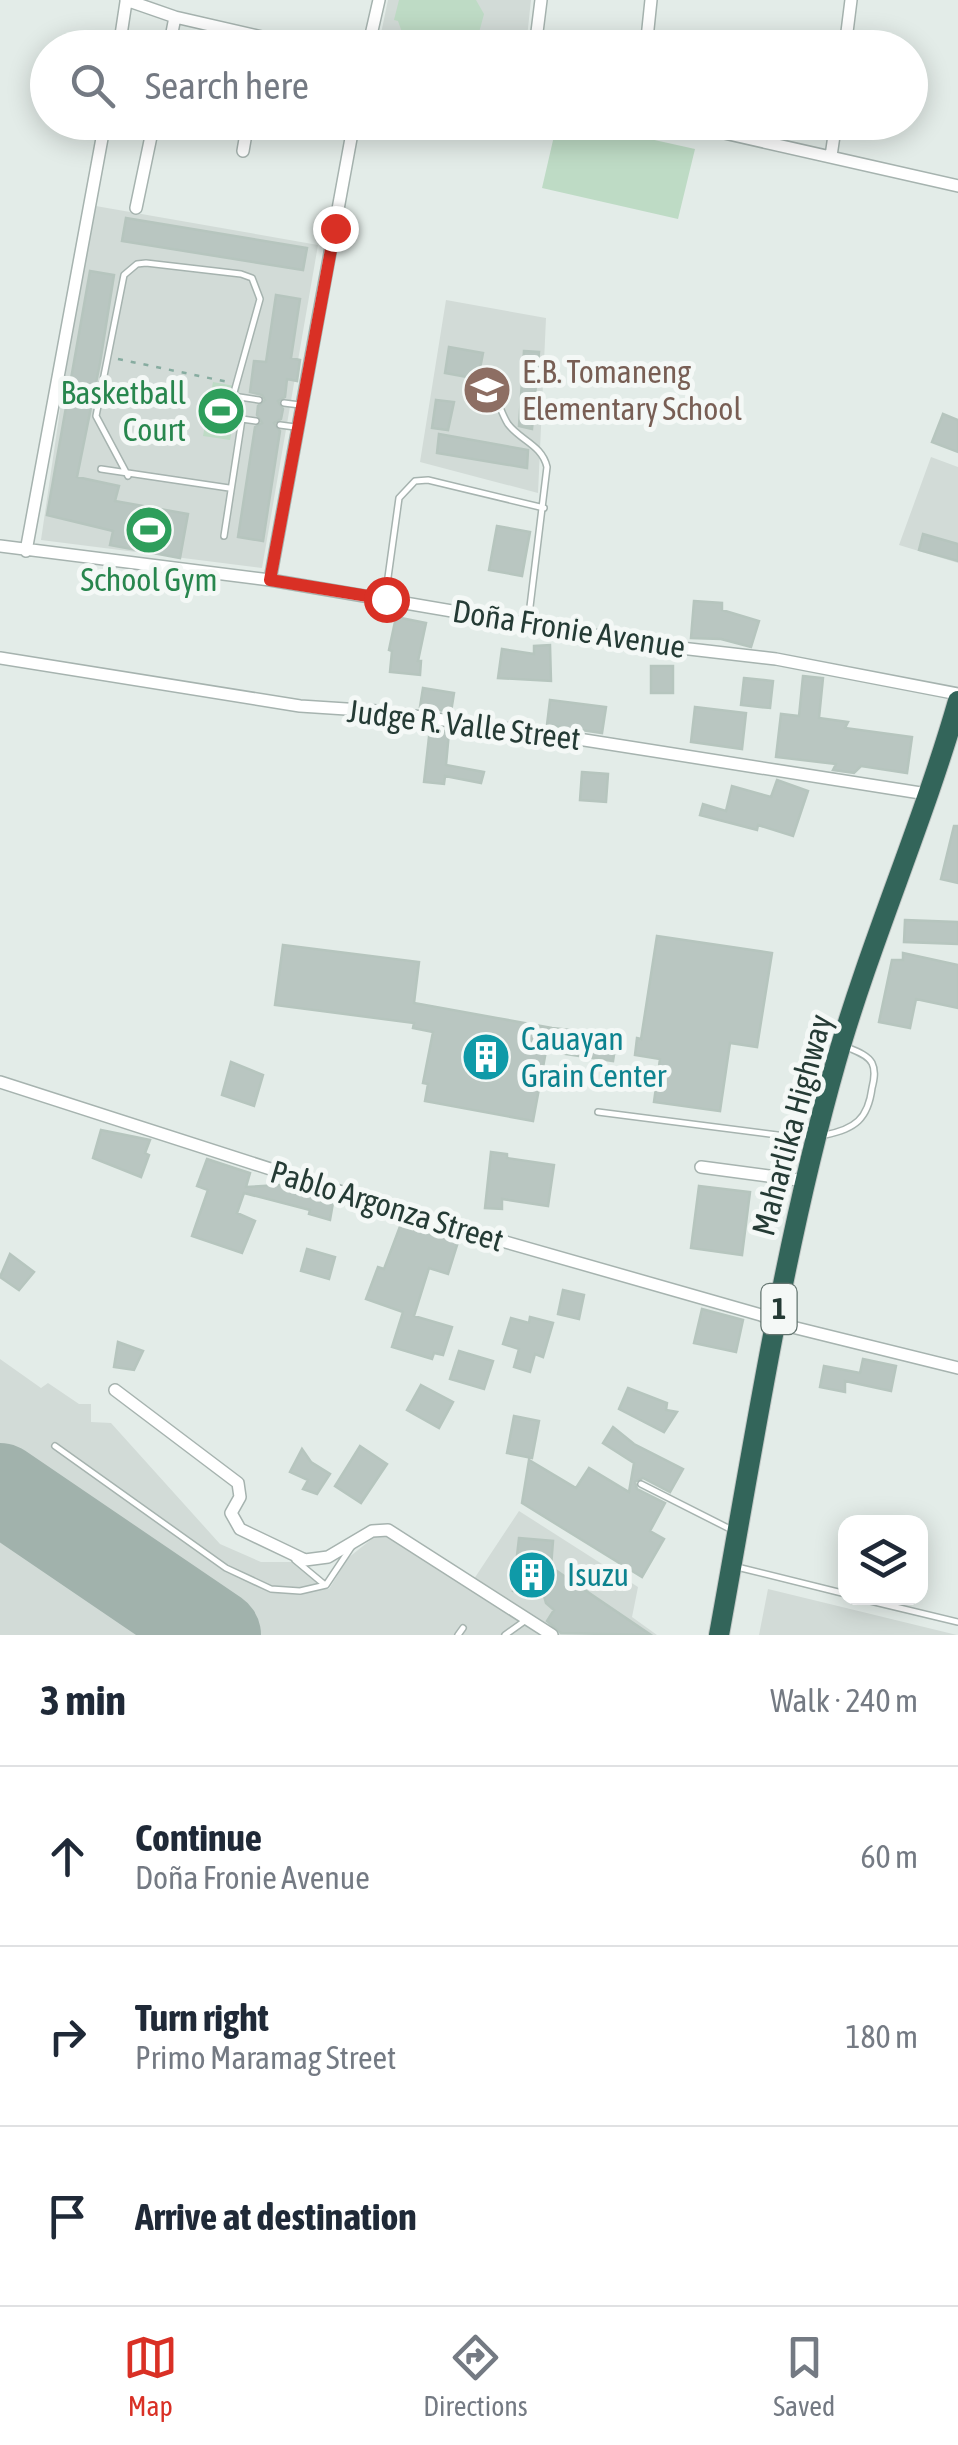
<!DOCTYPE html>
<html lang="en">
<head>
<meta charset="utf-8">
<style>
  :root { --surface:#fff; --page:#f6f6f7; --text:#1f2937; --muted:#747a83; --line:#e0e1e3; --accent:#d93025 }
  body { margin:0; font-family:"Asap Condensed",sans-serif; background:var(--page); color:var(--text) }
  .controls { position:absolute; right:30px; bottom:30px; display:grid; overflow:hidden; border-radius:20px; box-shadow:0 5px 25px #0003 }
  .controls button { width:90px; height:90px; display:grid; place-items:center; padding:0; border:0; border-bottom:2px solid var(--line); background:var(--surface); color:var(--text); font:50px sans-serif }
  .stop { position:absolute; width:30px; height:30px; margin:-22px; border:8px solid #d93025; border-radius:50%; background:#fff }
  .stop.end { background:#d93025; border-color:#fff; box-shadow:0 2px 10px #0008 }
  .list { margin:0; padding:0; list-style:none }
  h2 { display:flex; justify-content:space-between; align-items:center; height:130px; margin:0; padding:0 40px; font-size:42px }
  h2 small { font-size:32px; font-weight:400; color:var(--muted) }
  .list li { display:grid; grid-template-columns:65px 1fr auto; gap:30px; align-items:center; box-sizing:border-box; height:180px; padding:0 40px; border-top:2px solid var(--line) }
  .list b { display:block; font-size:38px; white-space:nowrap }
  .list p { margin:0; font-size:32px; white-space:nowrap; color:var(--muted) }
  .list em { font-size:32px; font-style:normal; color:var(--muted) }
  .icon { flex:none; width:55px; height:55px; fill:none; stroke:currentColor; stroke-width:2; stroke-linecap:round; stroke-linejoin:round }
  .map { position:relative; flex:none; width:958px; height:1635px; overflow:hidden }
  .search { position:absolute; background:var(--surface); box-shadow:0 5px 25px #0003; left:30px; right:30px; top:30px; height:110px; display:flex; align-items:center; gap:25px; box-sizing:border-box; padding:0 35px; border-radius:55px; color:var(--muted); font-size:38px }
  .sheet { height:670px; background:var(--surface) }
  nav { display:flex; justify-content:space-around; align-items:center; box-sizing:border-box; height:140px; border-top:2px solid var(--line); background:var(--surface); font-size:28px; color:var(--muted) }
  nav a { display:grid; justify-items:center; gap:5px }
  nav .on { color:var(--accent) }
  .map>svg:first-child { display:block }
</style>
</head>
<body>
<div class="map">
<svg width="958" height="1635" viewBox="0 0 958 1635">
  <rect width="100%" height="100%" fill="#e3ece8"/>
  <path fill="#d2dbd7" d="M388 0H531L526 47 382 48 379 43Z
    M90 205 318 245 262 568 41 540Z
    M446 300 546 318 538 493 420 462Z
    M931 457 958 467V563L899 545Z
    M0 1359 41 1388 48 1383 79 1404H91V1422L111 1423 220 1544 261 1562H292L329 1589 348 1558 383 1530 541 1635H0Z
    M519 1511 638 1587 632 1617 657 1635H556L474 1579Z
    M768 1589 957 1635H759Z"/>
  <path fill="#bedbc5" d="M399 0H476L484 14 477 40 464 47 403 35 398 21 394 20Z
    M557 123H578L695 149 678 219 542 188Z
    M213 382 240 387 230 440 203 436Z"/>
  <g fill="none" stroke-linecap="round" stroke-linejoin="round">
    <path stroke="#a1b2ac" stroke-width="90" d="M0 1488 216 1635"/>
  </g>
  <path fill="#b9c6c1" stroke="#b6c5be" stroke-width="2.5" d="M126 218 307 248 303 270 122 241Z
    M90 271 114 275 100 363 77 477 119 486 115 501 188 514 180 558 110 545 113 531 47 515Z
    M276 295 300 299 291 358 300 360 297 381 287 379 285 397 278 401 283 409 281 419 274 423 280 431 263 541 238 537 255 427 262 423 257 415 258 406 265 400 262 395 250 392 254 361 266 362Z
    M449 347 483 353 478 379 445 373Z
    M524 351 539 352 532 429 519 426Z
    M436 400 454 402 448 430 432 428Z
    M943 414 958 420V452L932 442Z
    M439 434 528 450 527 468 437 453Z
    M497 526 530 532 522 576 489 570Z
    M923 534 958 544V561L919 550Z
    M694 601 722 603V610L759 621 751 647 721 639 691 638Z
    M396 617 426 623 418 661H421L420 675 390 672 392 651 389 650Z
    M550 645 551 681 498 678 502 649 534 654V646Z
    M651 666H673V693H651Z
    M803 676 823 678 819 718 848 722 845 728 912 737 907 773 861 766 854 773 833 770 836 764 776 757 781 714 799 716Z
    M744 678 773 681 770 708 741 705Z
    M423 688 454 693 451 712 420 707Z
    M550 700 606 707 602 733 547 725Z
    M695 707 746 713 742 749 691 742Z
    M430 728 449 732 446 765 484 772 481 783 445 776 444 784 424 782Z
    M582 772 608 774 606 802 580 800Z
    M777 780 808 791 793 836 758 825 757 830 700 815 703 804 726 811 732 786 771 797Z
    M954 826H958V883L941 879Z
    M905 920 958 922V944L904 942Z
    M657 936 772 953 757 1047 730 1043 720 1111 654 1102 660 1059 635 1055 637 1038 641 1039Z
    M283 945 419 962 414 1003 552 1028 617 1035 613 1061 546 1051 533 1121 425 1101 428 1084 423 1083 433 1032 413 1028 414 1023 275 1005Z
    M903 953 958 965V1008L916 999 910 1028 879 1022 892 960H903Z
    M231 1062 263 1075 254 1106 222 1095Z
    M101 1130 150 1140 145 1153 149 1155 141 1177 93 1158Z
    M491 1152 507 1154V1158L554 1165 548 1206 502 1199V1209L485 1208Z
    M207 1159 250 1173 246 1187 279 1185 298 1188 308 1191 314 1200 333 1203 330 1220 309 1214 310 1210 244 1193 237 1213 255 1221 242 1253 192 1236 208 1190 197 1186Z
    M699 1186 750 1192 742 1255 691 1248Z
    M402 1221 458 1242 448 1274 429 1268 414 1316 452 1327 443 1355 434 1353 432 1359 392 1347 403 1312 366 1299 378 1267 384 1269Z
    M307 1249 335 1257 329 1279 301 1271Z
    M10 1254 34 1272 19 1290 0 1277Z
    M563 1290 584 1295 579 1319 558 1314Z
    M702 1309 743 1320 736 1352 694 1343Z
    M530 1317 553 1323 543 1357 535 1354 530 1372 514 1367 519 1349 503 1344 511 1318 529 1323Z
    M118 1342 143 1351 134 1370 114 1367Z
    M459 1351 493 1361 484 1389 450 1379Z
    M863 1359 896 1366 891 1391 845 1381V1392L820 1387 824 1366 860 1373Z
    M421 1385 453 1402 439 1428 407 1410Z
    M628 1388 667 1403 666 1410 677 1412 664 1432 619 1409Z
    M514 1416 539 1421 532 1458 507 1453Z
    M613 1427 634 1444 683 1469 670 1492 643 1478 635 1482 637 1489 665 1503 650 1531 664 1539 642 1577 522 1503 529 1460 576 1488 589 1468 629 1492 634 1463 603 1443Z
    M360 1446 387 1464 361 1503 335 1486Z
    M302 1449 311 1462 330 1474 317 1494 303 1489 308 1480 290 1472Z
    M519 1538 553 1541 551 1567 651 1635 561 1633 547 1621 554 1610 546 1603 544 1596 513 1591Z"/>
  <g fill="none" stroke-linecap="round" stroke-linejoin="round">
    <g stroke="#a6b3af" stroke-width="8">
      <path id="lane" d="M494 393C499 403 502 415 508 424 521 441 542 445 547 467L528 623
        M233 396 259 400
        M284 403 300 405
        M242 419 256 421
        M280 425 295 427
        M101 469 229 488
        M128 476 96 416 124 275 137 264 146 263 241 274 252 278 260 299 233 396 242 419 224 536
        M385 599 399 498 415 481 428 480 544 508
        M598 1112 785 1136H809
        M825 1135C855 1129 868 1119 872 1088 874 1080 876 1071 872 1063 867 1054 853 1050 844 1046
        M55 1446 226 1568 271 1589 300 1591 326 1585 352 1546
        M641 1484 732 1530
        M295 1560 325 1585
        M737 1567 846 1594
        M858 1598 958 1622
        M458 1635 463 1628
        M505 1635 526 1620"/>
    </g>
    <g stroke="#a6b3af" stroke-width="14">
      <path id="street" d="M126 0 175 17 262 37 326 48
        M119 48 126 2
        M169 48 175 17
        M368 48 379 0
        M535 48 541 0
        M646 48 651 0
        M845 48 851 0
        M676 122 958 186
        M243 151 248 122
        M831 156 836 122
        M136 208 154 122
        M0 546 270 580 646 644 776 659 958 694
        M26 551 105 122
        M270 580 354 122
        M0 658 300 706 377 711 540 733 927 794
        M0 1082 432 1221 761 1315 776 1323 958 1368
        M701 1167 806 1181
        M115 1390 238 1483 240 1497 231 1513 240 1529 305 1560 328 1557 372 1531 388 1530 552 1635"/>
    </g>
    <g stroke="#c2c8c6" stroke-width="22">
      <path id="highway" d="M719 1635C754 1443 783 1249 836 1062 871 940 923 823 958 701"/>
    </g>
    <path stroke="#87aca0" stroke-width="2.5" stroke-dasharray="5 8" stroke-linecap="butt" d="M118 359 228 382"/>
    <use href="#lane" stroke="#fff" stroke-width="5"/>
    <use href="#street" stroke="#fff" stroke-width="11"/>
    <use href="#highway" stroke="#33655a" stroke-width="20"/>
  </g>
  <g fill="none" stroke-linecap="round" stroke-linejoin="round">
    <path stroke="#d93025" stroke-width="12" d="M335 228 270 580 386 599"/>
  </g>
  <defs>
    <g id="school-disc" transform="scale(2.5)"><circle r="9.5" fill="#8d6e63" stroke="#f4f8f6"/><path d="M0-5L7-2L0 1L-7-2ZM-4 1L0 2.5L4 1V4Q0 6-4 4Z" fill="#fff"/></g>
    <g id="stadium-disc" transform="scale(2.5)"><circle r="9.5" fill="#2e9e5b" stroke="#f4f8f6"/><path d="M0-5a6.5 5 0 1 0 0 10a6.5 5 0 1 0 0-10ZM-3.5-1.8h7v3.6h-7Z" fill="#fff"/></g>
    <g id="building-disc" transform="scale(2.5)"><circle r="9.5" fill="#0f9aa8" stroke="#f4f8f6"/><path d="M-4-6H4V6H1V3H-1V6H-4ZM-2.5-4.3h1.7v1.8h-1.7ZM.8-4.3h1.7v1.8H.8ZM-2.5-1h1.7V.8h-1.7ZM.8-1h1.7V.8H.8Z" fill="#fff"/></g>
  </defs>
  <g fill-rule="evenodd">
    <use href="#school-disc" x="487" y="390"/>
    <use href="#stadium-disc" x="221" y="411"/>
    <use href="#stadium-disc" x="149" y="530"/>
    <use href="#building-disc" x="486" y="1057"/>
    <use href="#building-disc" x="532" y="1575"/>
  </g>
  <g text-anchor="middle" stroke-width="10" stroke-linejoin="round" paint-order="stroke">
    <rect fill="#f4f8f6" stroke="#63746f" stroke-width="2.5" x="761.5" y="1284" width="35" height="50" rx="8"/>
    <g font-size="30" font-weight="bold" fill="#253b35">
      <text x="779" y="1319">1</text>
    </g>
    <g font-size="32" fill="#785e54" stroke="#f4f8f6" text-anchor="start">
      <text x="522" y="383">E.B. Tomaneng<tspan x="522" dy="37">Elementary School</tspan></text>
    </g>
    <g font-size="32" fill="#27864d" stroke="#f4f8f6" text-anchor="end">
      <text x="186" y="404">Basketball<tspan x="186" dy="37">Court</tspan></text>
      <text x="149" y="591" text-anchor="middle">School Gym</text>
    </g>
    <g font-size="32" fill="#253b35" stroke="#f4f8f6">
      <text transform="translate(569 629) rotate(9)" y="11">Doña Fronie Avenue</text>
      <text transform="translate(464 725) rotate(7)" y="11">Judge R. Valle Street</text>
      <text transform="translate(792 1125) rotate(-75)" y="11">Maharlika Highway</text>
      <text transform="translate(387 1206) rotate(17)" y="11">Pablo Argonza Street</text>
    </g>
    <g font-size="32" fill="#0d838f" stroke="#f4f8f6" text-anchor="start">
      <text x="521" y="1050">Cauayan<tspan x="521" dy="37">Grain Center</tspan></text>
      <text x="567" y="1586">Isuzu</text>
    </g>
  </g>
</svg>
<div class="controls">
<button><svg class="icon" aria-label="layers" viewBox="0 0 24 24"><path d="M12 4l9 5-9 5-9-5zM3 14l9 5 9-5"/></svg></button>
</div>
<div class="stop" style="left:386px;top:599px"></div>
<div class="stop end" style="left:335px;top:228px"></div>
<div class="search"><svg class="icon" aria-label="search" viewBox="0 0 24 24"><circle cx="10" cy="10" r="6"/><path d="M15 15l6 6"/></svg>Search here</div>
</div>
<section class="sheet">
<h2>3 min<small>Walk · 240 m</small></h2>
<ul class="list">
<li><svg class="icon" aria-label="ahead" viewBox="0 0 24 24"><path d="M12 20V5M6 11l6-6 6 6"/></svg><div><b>Continue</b><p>Doña Fronie Avenue</p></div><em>60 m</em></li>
<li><svg class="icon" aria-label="right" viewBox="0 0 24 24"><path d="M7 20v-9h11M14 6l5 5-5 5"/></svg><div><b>Turn right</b><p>Primo Maramag Street</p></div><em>180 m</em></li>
<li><svg class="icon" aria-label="arrive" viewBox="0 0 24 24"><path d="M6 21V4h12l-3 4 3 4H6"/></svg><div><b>Arrive at destination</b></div></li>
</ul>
</section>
<nav>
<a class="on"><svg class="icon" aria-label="map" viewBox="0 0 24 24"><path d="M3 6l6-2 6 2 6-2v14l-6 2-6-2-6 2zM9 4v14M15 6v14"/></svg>Map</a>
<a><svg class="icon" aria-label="directions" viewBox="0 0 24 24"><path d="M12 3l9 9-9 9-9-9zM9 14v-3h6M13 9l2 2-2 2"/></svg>Directions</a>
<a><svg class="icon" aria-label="saved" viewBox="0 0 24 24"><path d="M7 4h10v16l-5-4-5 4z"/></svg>Saved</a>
</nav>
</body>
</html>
